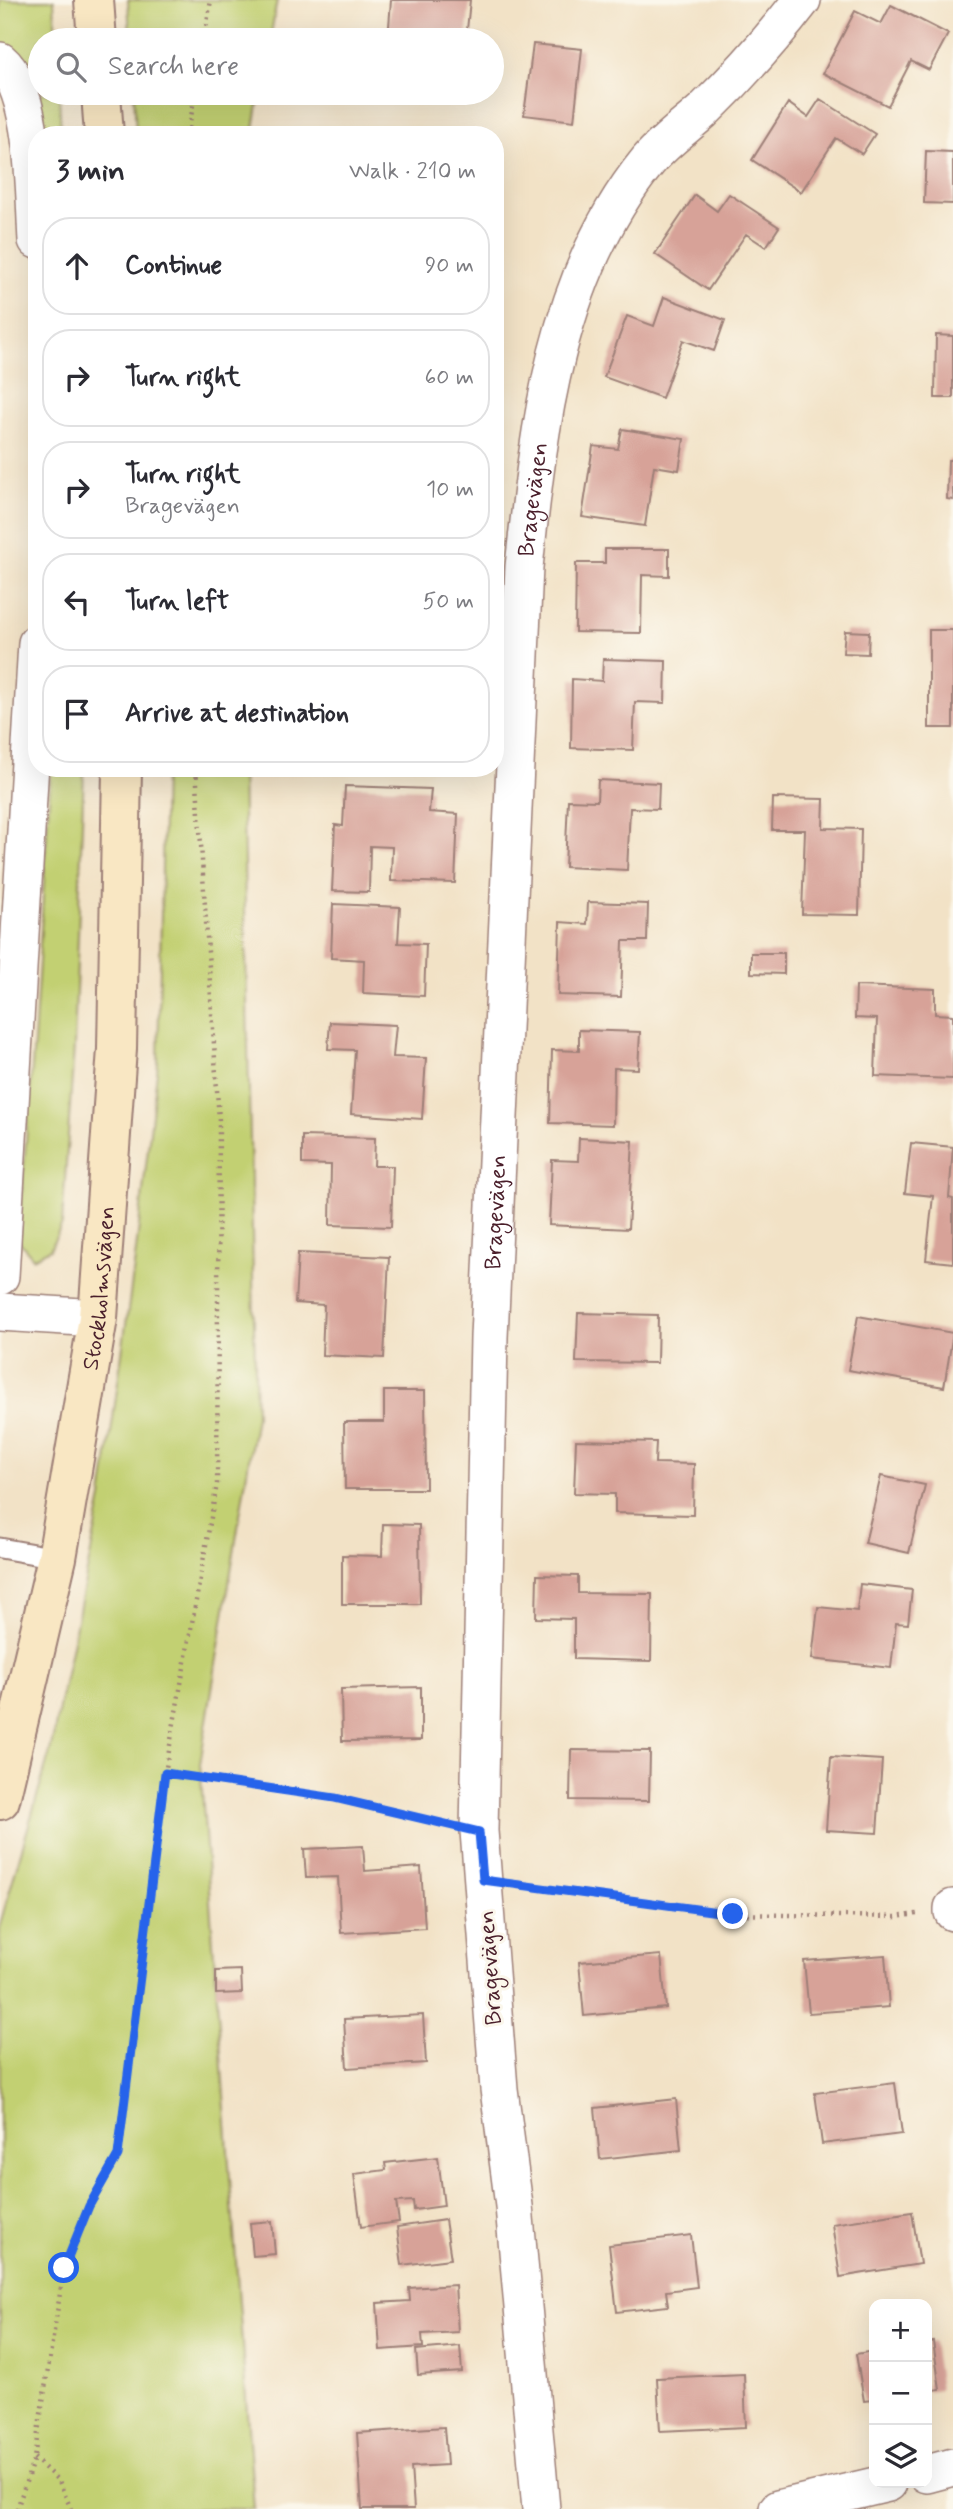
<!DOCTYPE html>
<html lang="en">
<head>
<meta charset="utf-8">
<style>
  :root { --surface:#fff; --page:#f2f2f3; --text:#2b2b33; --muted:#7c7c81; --line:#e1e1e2 }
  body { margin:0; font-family:Mynerve,sans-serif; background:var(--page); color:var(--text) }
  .controls { position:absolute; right:21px; bottom:21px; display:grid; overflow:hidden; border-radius:14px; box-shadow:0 7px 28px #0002 }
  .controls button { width:63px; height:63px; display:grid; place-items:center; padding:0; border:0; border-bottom:2px solid var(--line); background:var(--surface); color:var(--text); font:35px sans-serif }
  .stop { position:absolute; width:21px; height:21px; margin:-16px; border:5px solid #2563eb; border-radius:50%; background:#fff }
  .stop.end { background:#2563eb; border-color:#fff; box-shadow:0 2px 7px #0008 }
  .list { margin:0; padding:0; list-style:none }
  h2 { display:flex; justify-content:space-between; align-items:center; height:91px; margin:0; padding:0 28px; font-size:30px }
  h2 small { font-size:23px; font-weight:400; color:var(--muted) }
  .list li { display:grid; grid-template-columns:46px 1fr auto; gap:21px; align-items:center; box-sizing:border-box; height:98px; margin:0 14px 14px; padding:0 14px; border:2px solid var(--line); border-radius:28px }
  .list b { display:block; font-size:26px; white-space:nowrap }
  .list p { margin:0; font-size:23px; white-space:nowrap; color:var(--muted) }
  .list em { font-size:23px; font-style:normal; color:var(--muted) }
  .icon { flex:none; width:38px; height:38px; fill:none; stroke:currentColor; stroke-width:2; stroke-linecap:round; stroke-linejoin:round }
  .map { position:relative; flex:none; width:953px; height:2509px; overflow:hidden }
  .search { position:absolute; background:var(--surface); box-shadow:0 7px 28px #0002; left:28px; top:28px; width:476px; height:77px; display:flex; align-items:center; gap:18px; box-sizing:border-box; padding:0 24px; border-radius:38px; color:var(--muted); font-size:26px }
  .panel { position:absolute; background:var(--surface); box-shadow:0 7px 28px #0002; left:28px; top:126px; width:476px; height:651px; border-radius:28px }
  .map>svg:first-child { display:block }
</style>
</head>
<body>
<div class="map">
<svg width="953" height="2509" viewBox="0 0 953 2509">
  <rect width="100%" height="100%" fill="#fbf7ec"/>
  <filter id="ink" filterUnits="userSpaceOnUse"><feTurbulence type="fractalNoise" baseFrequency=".0143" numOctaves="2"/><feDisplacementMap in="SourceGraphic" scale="14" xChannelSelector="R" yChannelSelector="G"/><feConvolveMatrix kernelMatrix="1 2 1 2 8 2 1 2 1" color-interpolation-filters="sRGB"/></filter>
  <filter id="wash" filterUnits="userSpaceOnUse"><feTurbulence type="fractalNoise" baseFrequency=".00686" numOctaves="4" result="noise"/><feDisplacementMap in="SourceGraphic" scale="28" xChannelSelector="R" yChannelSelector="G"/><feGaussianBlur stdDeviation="1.57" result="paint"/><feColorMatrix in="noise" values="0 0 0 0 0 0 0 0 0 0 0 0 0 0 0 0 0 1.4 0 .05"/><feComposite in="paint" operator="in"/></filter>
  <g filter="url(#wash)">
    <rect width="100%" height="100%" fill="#f2e2c6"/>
    <path fill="#c2d072" stroke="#86784e" stroke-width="2" d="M0 0H54L56 40H40V93H59L61 135H41L0 46Z
      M128 0H277L270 40H130Z
      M134 93H260L253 135H136Z
      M51 768H84L74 1047 62 1224 50 1249 33 1258 18 1240 34 1042Z
      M164 768H242L256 1416 200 1764 254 2509H0V1924L50 1752 102 1498 135 1259 158 1063Z"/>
    <g id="blocks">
      <path fill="#d7a298" d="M391 0H470L466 40H388Z
        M891 5 948 34 929 70 911 61 888 106 823 73 855 11 881 24Z
        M533 44 582 49 574 121 524 115Z
        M820 99 875 134 862 154 836 138 801 192 752 160 788 103 808 117Z
        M926 151 953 152V204L924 203Z
        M729 194 779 227 766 247 746 234 708 290 655 254 695 195 717 211Z
        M664 297 725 320 714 351 683 340 662 398 604 377 627 316 654 326Z
        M936 335 953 336V398H935Z
        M622 429 684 439 679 470 654 466 645 526 582 517 593 446 618 449Z
        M948 460H953V500L947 499Z
        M605 549H669V576L642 575 641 633 575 632 576 563H605Z
        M929 630H953V728H929Z
        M845 631 869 632 868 654 843 653Z
        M603 659 666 661 665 703 635 702 633 750 571 748 572 679 602 681Z
        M598 780 659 783 658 809 630 808 627 870 565 867 568 800 597 801Z
        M345 786 431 789 429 812 458 814 455 883 391 881 392 847 370 846 369 892 332 891 335 825 343 826Z
        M773 798 824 799 823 828 861 829 859 915 802 914 805 830H772Z
        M588 902 648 904 647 941H623L621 997 558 995 560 922 587 924Z
        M333 904 400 907 398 943 426 944 424 996 363 993 364 960 331 958Z
        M751 953H784V974L751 973Z
        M856 986 935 989V1014L953 1015V1079L875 1076 877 1019 855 1018Z
        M330 1022 396 1025 393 1057 426 1058 422 1119 351 1114 355 1050 328 1049Z
        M579 1030 640 1032 638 1069 614 1068 613 1125 550 1123 552 1050 579 1051Z
        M302 1136 375 1138 374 1166H393L391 1227 330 1225 331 1165 302 1164Z
        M579 1138 633 1141 628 1229 549 1225 552 1160 578 1161Z
        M911 1143 953 1147 949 1198 953 1199V1263L926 1260 933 1196 905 1193Z
        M298 1253 389 1257 384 1358 322 1355 324 1305 295 1303Z
        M578 1313 658 1315 657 1363 576 1362Z
        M858 1316 953 1333 944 1387 848 1370Z
        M384 1391H425L426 1489H345L344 1422H384Z
        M576 1440 656 1442 655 1463 694 1464 693 1515 615 1513V1494L574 1493Z
        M881 1476 925 1485 909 1553 865 1543Z
        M383 1524 419 1525 420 1604H342V1555L382 1556Z
        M537 1575 578 1576V1593L652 1594 651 1661 574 1659V1619L536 1618Z
        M860 1584 912 1590 908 1624 896 1623 891 1668 812 1659 818 1607 857 1611Z
        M421 1687V1740L342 1741 341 1689Z
        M571 1750 650 1751 649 1801 570 1800Z
        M831 1757 882 1760 877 1833 826 1830Z
        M363 1846 365 1871 421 1867 425 1928 341 1933 338 1877 306 1878 304 1849Z
        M661 1955 666 2008 584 2016 579 1962Z
        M885 1955 889 2007 809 2013 804 1961Z
        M241 1970 242 1993 216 1994V1971Z
        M423 2015 426 2063 347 2068 344 2019Z
        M895 2083 902 2134 822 2144 815 2093Z
        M676 2099 681 2150 600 2159 595 2108Z
        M438 2157 444 2206 414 2210 413 2201 396 2202 399 2222 361 2227 354 2174 386 2170 385 2163Z
        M912 2212 920 2264 840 2277 832 2224Z
        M445 2220 451 2259 402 2265 397 2227Z
        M272 2221 275 2254 253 2256 250 2223Z
        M691 2235 697 2287 666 2291 668 2306 617 2312 609 2245Z
        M455 2285 458 2332 422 2334 423 2347 380 2350 377 2303 410 2301 409 2288Z
        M933 2342 940 2389 927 2391V2343Z
        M460 2346 462 2372 418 2375 416 2350Z
        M874 2351V2400L864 2401 856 2354Z
        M744 2374 746 2427 660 2431 657 2378Z
        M444 2427 447 2465 411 2467 414 2509H362L357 2433Z"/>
    </g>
  </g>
  <g filter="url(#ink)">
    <use href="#blocks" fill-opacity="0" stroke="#9e8078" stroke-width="2"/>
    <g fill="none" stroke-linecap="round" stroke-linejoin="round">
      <g stroke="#9e8078" stroke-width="23">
        <path id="service" d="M0 1548 57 1558"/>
      </g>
      <g stroke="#9e8078" stroke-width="40">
        <g id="minor">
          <path d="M0 61C36 91 34 195 37 240"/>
          <path d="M0 1276 37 643"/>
          <path d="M0 1312 98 1318"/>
          <path d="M953 1908V1912"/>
          <path d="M927 2474 953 2467"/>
          <path id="s1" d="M541 2509 514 2206 499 2089 479 1831 489 1337 524 567C539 427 555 275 648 161 664 142 685 127 703 111 738 77 772 39 802 0"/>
          <path d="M778 2509 888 2483"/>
        </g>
      </g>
      <g stroke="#9e8078" stroke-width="42">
        <g id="secondary">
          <path d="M94 0 97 40"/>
          <path d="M101 93 104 135"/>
          <path id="s2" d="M0 1800 57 1558 98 1318 117 1049 122 768"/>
        </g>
      </g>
      <path stroke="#9e8078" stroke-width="4.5" stroke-dasharray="2 5" stroke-linecap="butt" d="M204 40 211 0
        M188 135 195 93
        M165 1773 335 1799 443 1823
        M518 1885 733 1914 896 1917 917 1914
        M34 2458 59 2481 71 2509
        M17 2509 34 2458 64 2268 89 2206 118 2155 165 1773 217 1484 219 1121 196 768"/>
      <use href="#service" stroke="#fff" stroke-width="19"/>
      <use href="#minor" stroke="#fff" stroke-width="37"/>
      <use href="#secondary" stroke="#f9e7c3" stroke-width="38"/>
    </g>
  </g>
  <g fill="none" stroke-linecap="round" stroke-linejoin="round" filter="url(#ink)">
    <path stroke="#2563eb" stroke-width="9" d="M64 2268 89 2206 118 2155 165 1773 335 1798 479 1832 483 1880 733 1914"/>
  </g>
  <g text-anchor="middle" stroke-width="6" stroke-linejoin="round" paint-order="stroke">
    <g font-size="23" fill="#4a1f2b" stroke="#fbf7ec">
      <text dy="8" stroke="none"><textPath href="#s1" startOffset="2014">Bragevägen</textPath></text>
      <text dy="8" stroke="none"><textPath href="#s1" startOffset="1300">Bragevägen</textPath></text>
      <text dy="8" stroke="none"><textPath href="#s2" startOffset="522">Stockholmsvägen</textPath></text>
      <text transform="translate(489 1968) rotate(-94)" y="8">Bragevägen</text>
    </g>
  </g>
</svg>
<div class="controls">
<button>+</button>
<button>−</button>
<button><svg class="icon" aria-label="layers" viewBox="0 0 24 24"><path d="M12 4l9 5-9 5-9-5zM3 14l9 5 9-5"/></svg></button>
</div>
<div class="stop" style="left:64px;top:2268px"></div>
<div class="stop end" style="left:733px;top:1914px"></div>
<div class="search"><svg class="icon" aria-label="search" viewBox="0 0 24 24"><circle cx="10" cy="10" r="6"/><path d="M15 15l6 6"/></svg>Search here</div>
<section class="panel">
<h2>3 min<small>Walk · 210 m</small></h2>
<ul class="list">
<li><svg class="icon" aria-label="ahead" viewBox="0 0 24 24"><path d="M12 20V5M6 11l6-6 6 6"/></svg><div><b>Continue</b></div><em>90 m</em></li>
<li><svg class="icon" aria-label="right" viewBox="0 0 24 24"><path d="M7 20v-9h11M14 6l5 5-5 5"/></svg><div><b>Turn right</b></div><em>60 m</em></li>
<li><svg class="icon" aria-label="right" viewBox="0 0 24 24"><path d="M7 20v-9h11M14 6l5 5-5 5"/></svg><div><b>Turn right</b><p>Bragevägen</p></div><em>10 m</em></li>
<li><svg class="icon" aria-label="left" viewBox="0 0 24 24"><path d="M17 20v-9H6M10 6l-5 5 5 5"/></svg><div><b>Turn left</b></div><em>50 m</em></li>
<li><svg class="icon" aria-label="arrive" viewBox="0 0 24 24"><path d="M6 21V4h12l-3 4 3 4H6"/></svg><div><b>Arrive at destination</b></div></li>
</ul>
</section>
</div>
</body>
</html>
